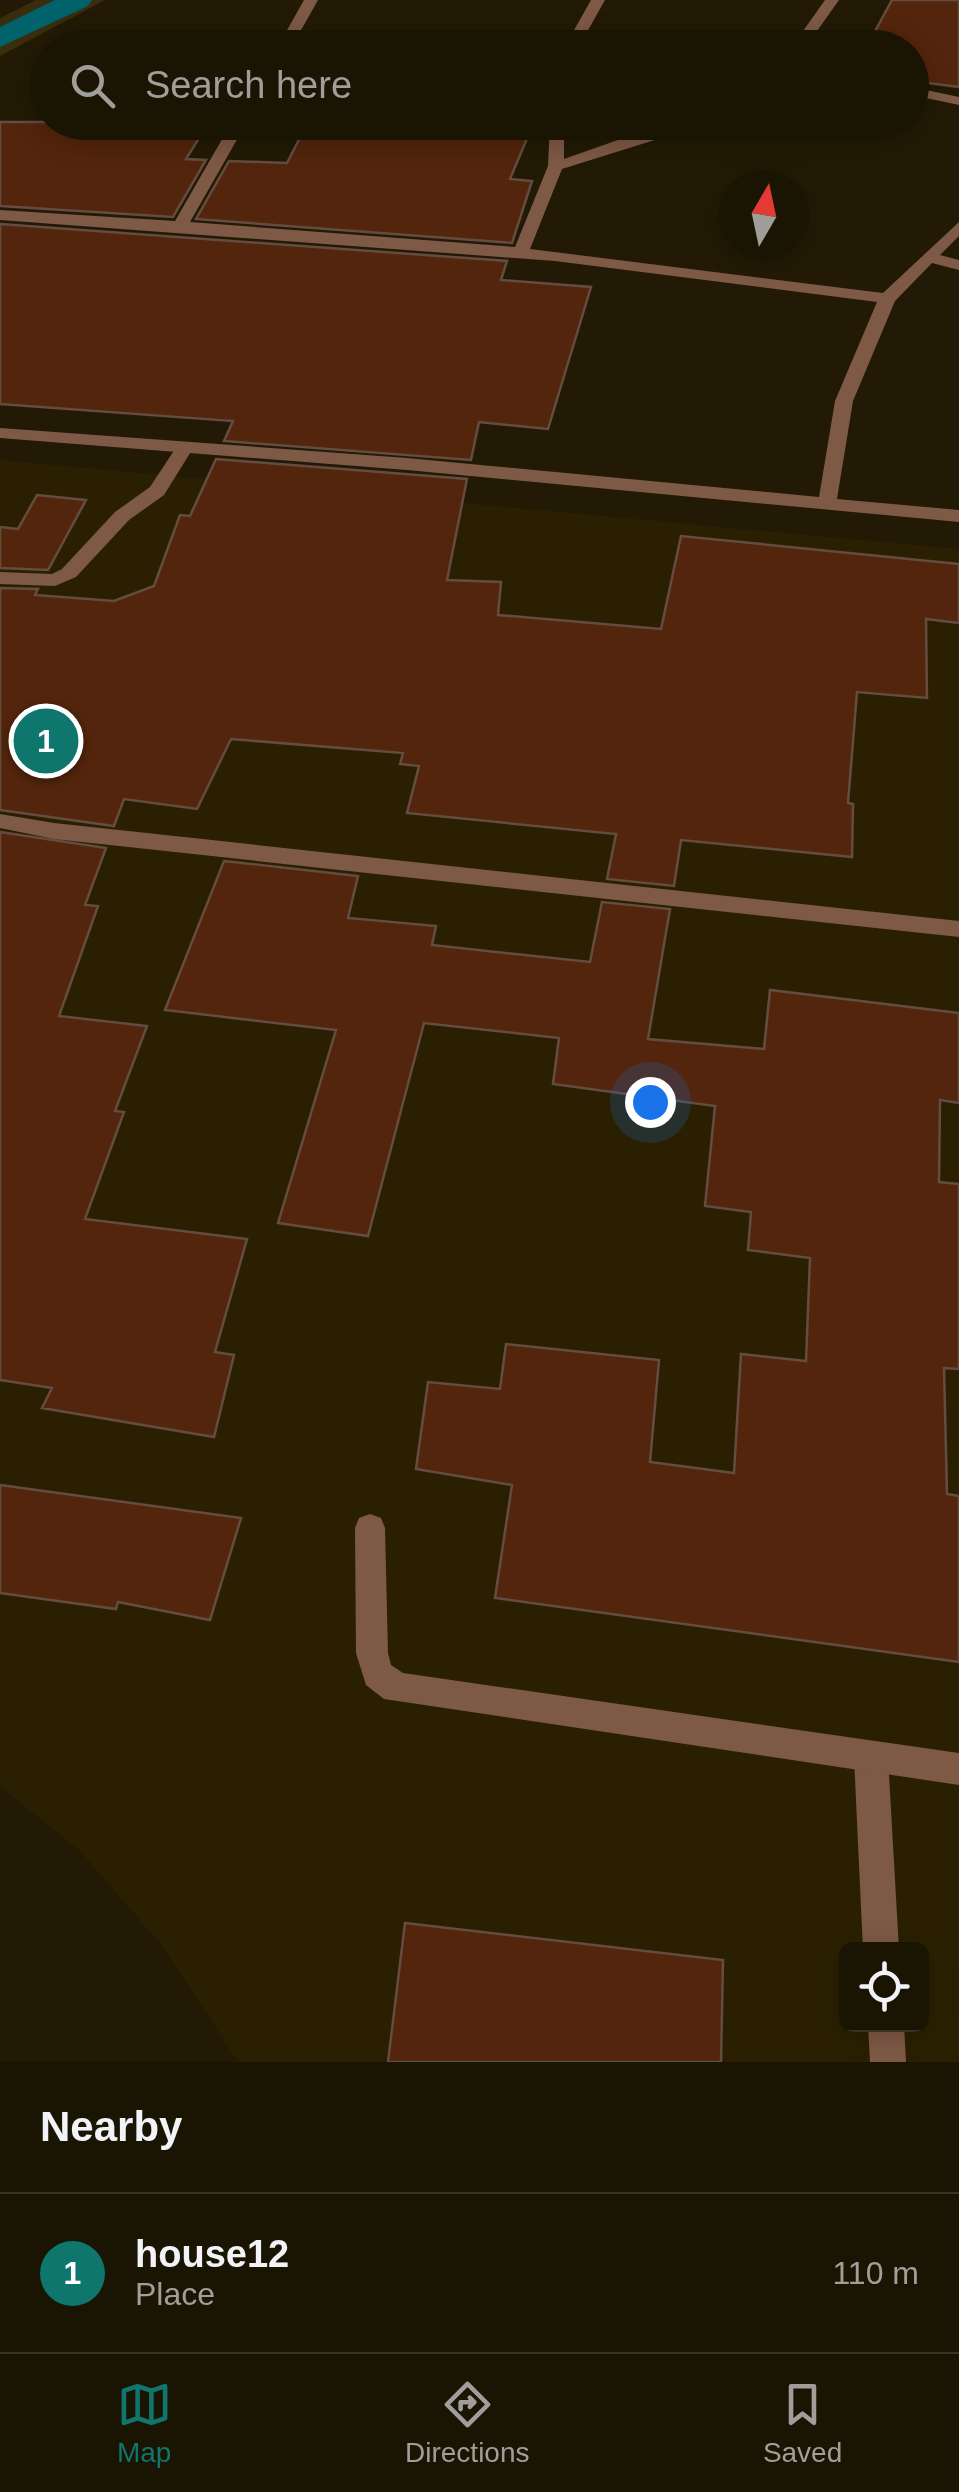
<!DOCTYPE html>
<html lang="en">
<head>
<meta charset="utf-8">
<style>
  :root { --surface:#1a1403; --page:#231d0d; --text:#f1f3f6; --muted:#9f9e9a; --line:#383325; --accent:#0f766e }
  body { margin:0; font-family:Arial,sans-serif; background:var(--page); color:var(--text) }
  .controls { position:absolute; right:30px; bottom:30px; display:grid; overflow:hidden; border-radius:15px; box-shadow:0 5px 25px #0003 }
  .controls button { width:90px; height:90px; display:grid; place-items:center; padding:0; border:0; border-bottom:2px solid var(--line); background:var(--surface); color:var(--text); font:50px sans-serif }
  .compass { position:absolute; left:719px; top:170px; width:90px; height:90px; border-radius:50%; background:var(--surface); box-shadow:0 5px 25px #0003; rotate:9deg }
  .you { position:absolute; left:650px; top:1102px; width:35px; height:35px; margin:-25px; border:8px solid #fff; border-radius:50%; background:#1a73e8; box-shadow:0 0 0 15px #1a73e833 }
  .badge { display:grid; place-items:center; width:65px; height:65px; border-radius:50%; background:var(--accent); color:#fff; font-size:32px; font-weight:700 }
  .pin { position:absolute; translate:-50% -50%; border:5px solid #fff; box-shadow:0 2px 10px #0006 }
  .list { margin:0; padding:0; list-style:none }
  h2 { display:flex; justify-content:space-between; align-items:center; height:130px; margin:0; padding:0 40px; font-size:42px }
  h2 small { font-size:32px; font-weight:400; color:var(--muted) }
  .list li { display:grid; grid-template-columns:65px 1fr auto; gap:30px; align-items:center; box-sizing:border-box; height:160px; padding:0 40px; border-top:2px solid var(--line) }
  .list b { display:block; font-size:38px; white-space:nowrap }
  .list p { margin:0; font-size:32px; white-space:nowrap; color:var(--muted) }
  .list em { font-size:32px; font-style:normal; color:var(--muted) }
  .icon { flex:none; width:55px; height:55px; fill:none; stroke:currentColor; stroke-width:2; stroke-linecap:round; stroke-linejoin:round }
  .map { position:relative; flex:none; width:959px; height:2062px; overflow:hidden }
  .search { position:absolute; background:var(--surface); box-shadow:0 5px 25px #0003; left:30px; right:30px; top:30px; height:110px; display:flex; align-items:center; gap:25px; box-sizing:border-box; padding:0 35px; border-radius:55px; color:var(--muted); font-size:38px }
  .sheet { height:290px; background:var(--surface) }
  nav { display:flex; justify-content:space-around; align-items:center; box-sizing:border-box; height:140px; border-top:2px solid var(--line); background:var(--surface); font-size:28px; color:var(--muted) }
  nav a { display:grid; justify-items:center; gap:5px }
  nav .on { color:var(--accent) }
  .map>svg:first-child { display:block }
</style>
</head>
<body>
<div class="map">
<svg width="959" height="2062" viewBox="0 0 959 2062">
  <rect width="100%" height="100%" fill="#221a04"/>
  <path fill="#2a2001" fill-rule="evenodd" d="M0 460 959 549V2062H238L164 1948 80 1851 0 1786ZM846 1950H922V2024H846Z"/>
  <path fill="#392d0b" d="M36 0H105L0 56V18Z"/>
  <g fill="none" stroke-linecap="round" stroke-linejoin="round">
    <path fill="#00626a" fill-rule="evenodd" d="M55 0H92L88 6 0 47V27Z"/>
  </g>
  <path fill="#53250c" stroke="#644c40" stroke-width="2.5" d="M892 0H959V87L912 81V48H866Z
    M0 122H209L186 159 206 160 173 217 0 206Z
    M308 122H534L510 179 532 181 512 243 196 219 229 161 287 163Z
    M0 224 507 261 501 280 591 287 548 429 479 422 471 460 224 441 233 421 0 404Z
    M216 459 467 479 447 580 501 582 498 615 661 629 681 536 959 564V623L926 619 927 698 857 692 848 803 853 804 852 857 681 840 674 886 607 879 616 834 407 813 419 766 400 764 403 753 231 739 197 809 124 799 114 826 0 810V588L38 589 35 595 114 601 154 586 180 515 190 516Z
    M37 495 86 500 48 570 0 568V527L18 529Z
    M0 832 106 848 85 905 98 906 59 1016 147 1026 115 1111 124 1112 85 1219 247 1239 215 1352 234 1355 214 1437 42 1408 52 1388 0 1380Z
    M224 861 358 876 348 918 436 926 432 945 590 962 602 902 670 909 648 1039 764 1049 770 990 959 1013V1103L940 1100 939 1182 959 1184V1369L944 1368 947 1494 959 1496V1662L495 1598 512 1485 416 1469 428 1382 500 1389 506 1344 659 1360 650 1462 734 1473 741 1354 806 1361 810 1258 748 1250 751 1212 705 1206 715 1106 553 1084 559 1038 424 1023 368 1236 278 1223 336 1030 165 1010Z
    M0 1485 241 1518 210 1620 118 1602 116 1609 0 1593Z
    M405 1923 723 1960 721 2062H388Z"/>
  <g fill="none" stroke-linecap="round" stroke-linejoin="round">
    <path fill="#7e5946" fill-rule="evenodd" d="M183 445 192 450 164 495 129 520 76 577 55 586 0 584V572L52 574 62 569 115 512 150 487 177 446Z
      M871 1741 883 1746 888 1757 899 1950H863L854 1757 859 1746Z
      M868 2024H904L906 2062H870Z"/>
    <path fill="#7e5946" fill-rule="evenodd" d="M304 0H318L291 48H277Z
      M591 0H605L578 48H564Z
      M825 0H839L805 48H791Z
      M912 87 959 97V105L912 95Z
      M232 122H247L190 222 515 247 548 166 550 122H564V159L669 122H688L661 138 562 169 530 249 883 293 959 222V236L940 255 959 260V270L932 263 895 301 853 401 837 499 959 510V522L407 470 0 438V428L407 458 819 497 835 401 877 302 555 261 0 220V210L175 221Z
      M0 814 54 823 959 921V937L54 839 0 828Z
      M370 1514 381 1518 385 1528 388 1653 391 1665 403 1673 959 1753V1785L384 1699 366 1685 356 1653 355 1528 359 1518Z"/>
  </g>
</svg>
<div class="controls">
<button><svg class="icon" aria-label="locate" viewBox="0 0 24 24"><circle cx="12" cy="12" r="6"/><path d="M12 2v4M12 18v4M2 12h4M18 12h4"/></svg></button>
</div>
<svg class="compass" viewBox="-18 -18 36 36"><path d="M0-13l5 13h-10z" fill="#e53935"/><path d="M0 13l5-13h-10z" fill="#9f9e9a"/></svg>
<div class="you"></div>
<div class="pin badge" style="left:46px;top:741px">1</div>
<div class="search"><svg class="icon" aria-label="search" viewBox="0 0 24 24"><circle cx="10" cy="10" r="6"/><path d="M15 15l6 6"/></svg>Search here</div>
</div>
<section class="sheet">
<h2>Nearby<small></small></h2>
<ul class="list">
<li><span class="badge">1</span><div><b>house12</b><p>Place</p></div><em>110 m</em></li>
</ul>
</section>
<nav>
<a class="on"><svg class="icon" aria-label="map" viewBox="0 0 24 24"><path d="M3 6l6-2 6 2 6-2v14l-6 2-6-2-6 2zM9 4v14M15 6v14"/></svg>Map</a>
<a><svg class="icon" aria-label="directions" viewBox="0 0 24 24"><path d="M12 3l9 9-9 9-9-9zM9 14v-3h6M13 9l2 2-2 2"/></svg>Directions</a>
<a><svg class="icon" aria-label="saved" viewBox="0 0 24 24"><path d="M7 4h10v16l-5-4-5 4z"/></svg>Saved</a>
</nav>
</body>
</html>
